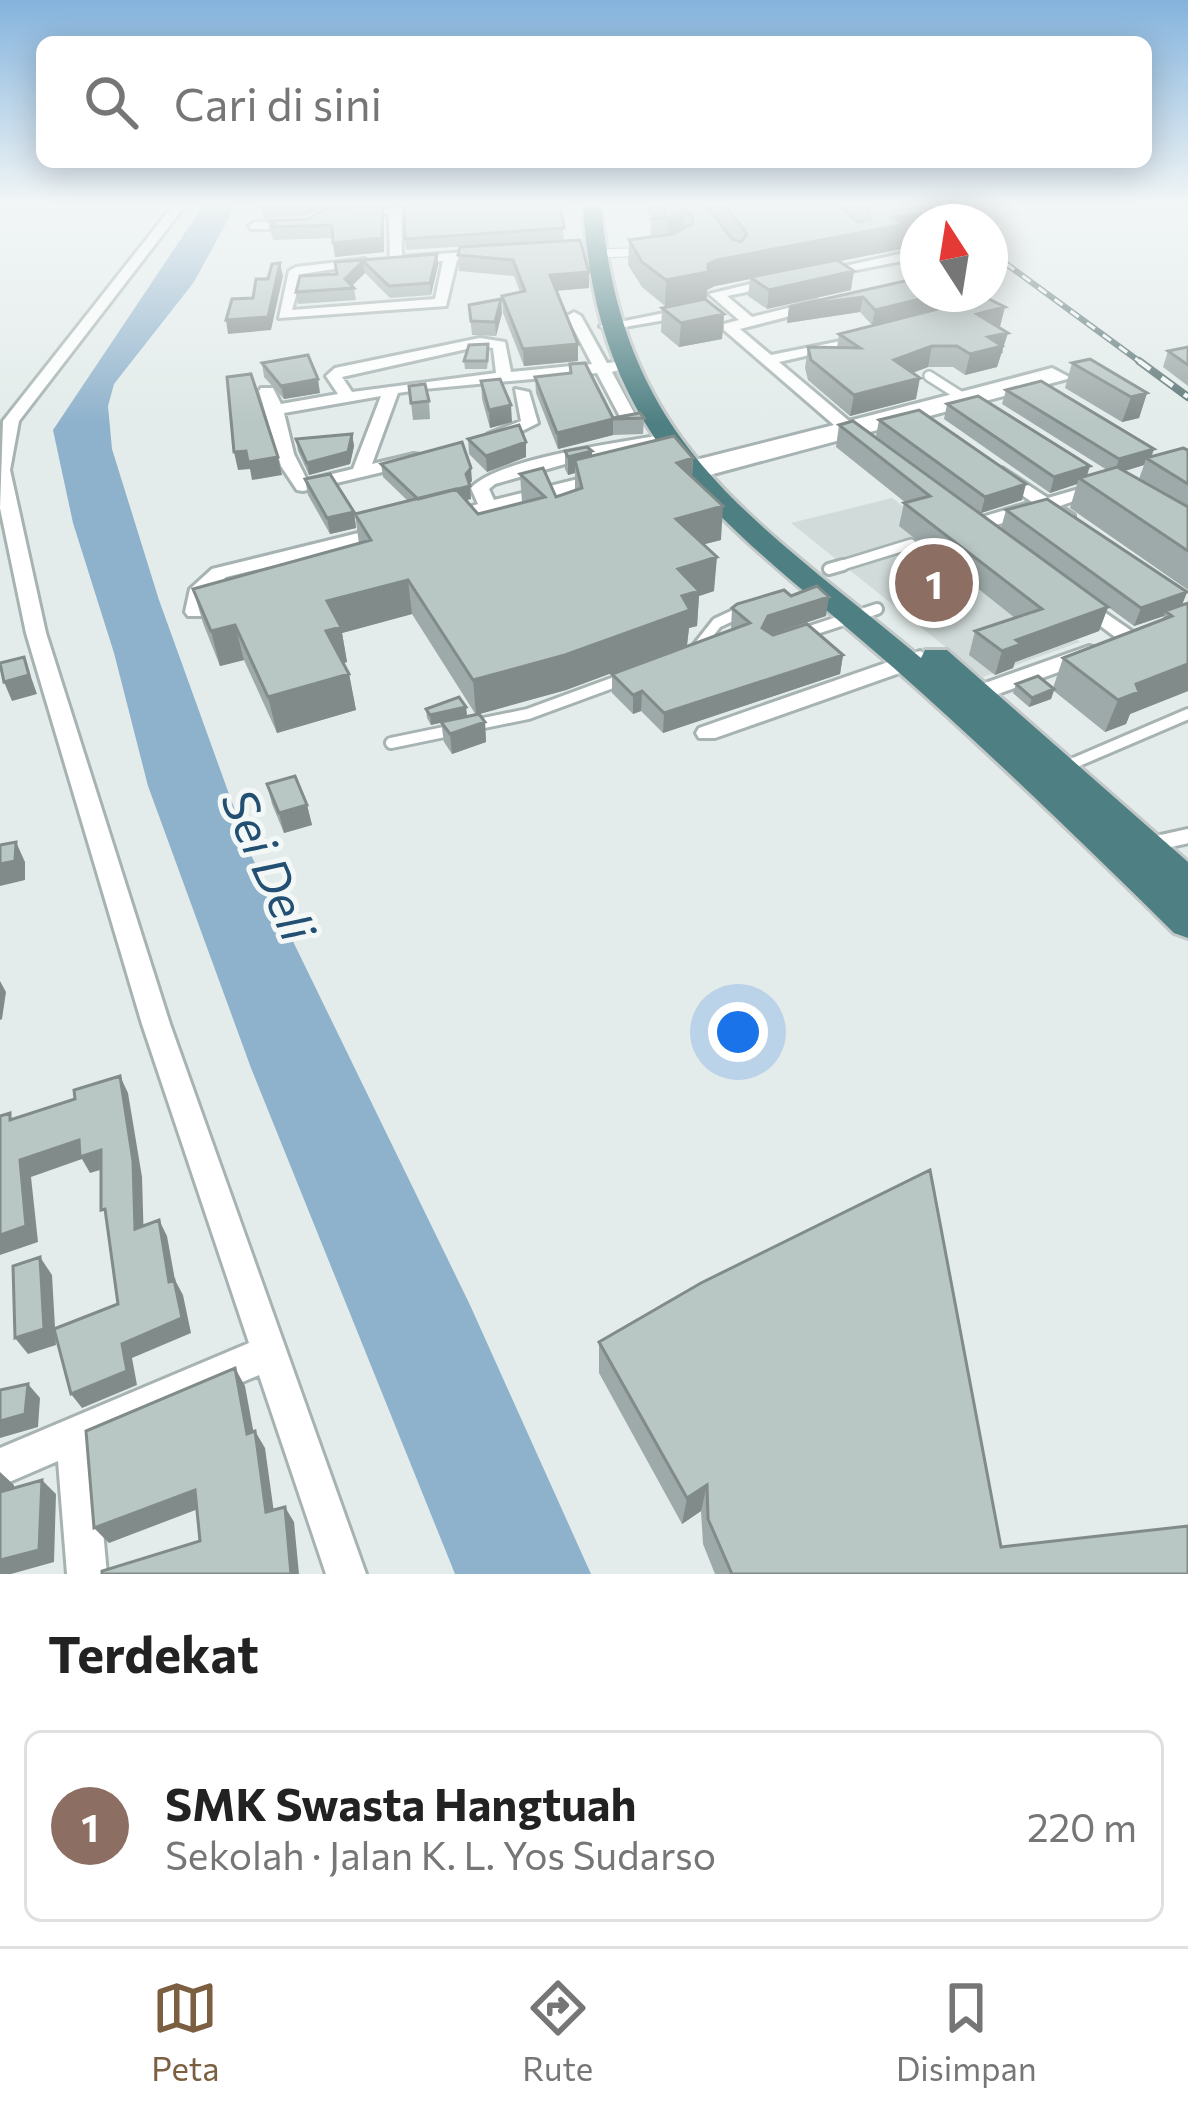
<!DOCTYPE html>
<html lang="id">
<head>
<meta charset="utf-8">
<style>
  :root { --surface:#fff; --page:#f2f2f2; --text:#222; --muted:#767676; --line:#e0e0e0; --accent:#7b5f40 }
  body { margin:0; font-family:Commissioner,sans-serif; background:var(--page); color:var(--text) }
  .compass { position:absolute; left:900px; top:204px; width:108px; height:108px; border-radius:50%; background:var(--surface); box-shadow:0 6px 30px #0003; rotate:348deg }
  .you { position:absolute; left:738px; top:1032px; width:42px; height:42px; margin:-30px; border:9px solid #fff; border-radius:50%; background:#1a73e8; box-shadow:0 0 0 18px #1a73e833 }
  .badge { display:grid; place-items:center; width:78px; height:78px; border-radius:50%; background:var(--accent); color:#fff; font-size:39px; font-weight:700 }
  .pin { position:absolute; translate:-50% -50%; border:6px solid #fff; box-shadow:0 3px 12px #0006 }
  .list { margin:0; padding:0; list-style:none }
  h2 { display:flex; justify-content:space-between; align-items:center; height:156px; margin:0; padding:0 48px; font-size:51px }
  h2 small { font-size:39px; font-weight:400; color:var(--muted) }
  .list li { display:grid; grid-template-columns:78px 1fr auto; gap:36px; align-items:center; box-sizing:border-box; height:192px; margin:0 24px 24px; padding:0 24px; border:3px solid var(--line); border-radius:18px }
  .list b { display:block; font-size:45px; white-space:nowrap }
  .list p { margin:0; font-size:39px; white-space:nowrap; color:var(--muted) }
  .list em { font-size:39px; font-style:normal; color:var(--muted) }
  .icon { flex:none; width:66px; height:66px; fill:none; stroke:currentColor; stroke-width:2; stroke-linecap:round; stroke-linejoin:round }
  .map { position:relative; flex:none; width:1188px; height:1574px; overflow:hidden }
  .search { position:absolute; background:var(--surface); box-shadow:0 6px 30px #0003; left:36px; right:36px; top:36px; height:132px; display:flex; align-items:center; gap:30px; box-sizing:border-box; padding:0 42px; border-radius:18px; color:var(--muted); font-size:45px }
  .sheet { height:372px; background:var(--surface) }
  nav { display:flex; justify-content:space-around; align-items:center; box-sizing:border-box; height:168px; border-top:3px solid var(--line); background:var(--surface); font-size:33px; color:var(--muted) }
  nav a { display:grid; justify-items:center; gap:6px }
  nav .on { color:var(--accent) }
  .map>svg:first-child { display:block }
</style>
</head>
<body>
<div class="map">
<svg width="1188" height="1574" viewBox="0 0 1188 1574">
  <rect width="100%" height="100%" fill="#e3ecea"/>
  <path fill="#d1dbd9" d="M892 498 1080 642 983 677 791 523Z"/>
  <path fill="#8fb2cc" d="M205 203H237L194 282 114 384 108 406 112 449 159 600 251 855 470 1305 591 1574H455L251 1068 148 786 114 653 73 523 53 430Z"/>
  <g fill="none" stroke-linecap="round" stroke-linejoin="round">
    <g stroke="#a6b3b2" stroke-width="10">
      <path id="service-far3" d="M610 253 645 252"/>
    </g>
    <g stroke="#a6b3b2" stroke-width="14">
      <path id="service-far2" d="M929 376 962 397
        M833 568 911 544"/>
    </g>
    <g stroke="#a6b3b2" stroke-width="16">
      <path id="service-far1" d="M829 569 843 565
        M798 635 877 609
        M695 651 717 623 747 609
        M474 725 528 714 626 678
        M391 743 454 730
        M1062 768 1188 714"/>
    </g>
    <g stroke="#a6b3b2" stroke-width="20">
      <path id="service" d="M1152 844 1188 836"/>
    </g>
    <g stroke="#a6b3b2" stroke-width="6">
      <path id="minor" d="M175 203H187L19 421 10 470 46 633 170 1024 366 1574H326L259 1375 95 1445 107 1574H67L58 1461 0 1486V1448L249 1343 142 1024 26 633 0 508 3 421Z
        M439 203H495L401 213 402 257 490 250 497 254 457 260 446 306 279 318 289 271 296 267 365 259 372 263 302 274 292 310 435 299 443 261 390 264 389 214 354 217 348 213Z
        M904 203H918L941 222H927Z
        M255 222 300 221 306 225 300 229H251L249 226Z
        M918 250V258L820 277 813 273Z
        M780 277 787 281 785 284 727 296 752 317 816 301 821 302V308L740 329 771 355 871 335V341L779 362 849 421 1052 368 1071 378 702 477H690L681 467 684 463 834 425 724 330V324L739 320 709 294Z
        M954 294H971L990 307 969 317H959V311L972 306Z
        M689 308 694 309V315L607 330 600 326Z
        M574 312 581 316 607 363 625 361 633 366 612 372 639 422 637 426H625L597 373 424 389 398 393 372 464 414 454 420 455V463L303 491 297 490 281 466 259 391 261 388H273L281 404 338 394 326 376 335 368 480 338 505 342 511 372 592 364 567 316ZM480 346 493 348 496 373 352 392 342 377ZM381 396 353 469 307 480 294 454 284 413Z
        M515 389 529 392 538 423 500 442H488V434L521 421Z
        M668 434 674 435V443L565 464 495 484 489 489 494 500 606 472 612 473V481L448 523 439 517 478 504 471 488C498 458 624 442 668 434Z
        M1002 468 1048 498 1103 482 1112 487 1060 506 1074 515V523H1060L1043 511 979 530 972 528V520L1032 502 996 477 993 473Z
        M391 525 400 531 398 535 226 577 210 591 202 616H188L185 612 190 589 212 569Z
        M1078 594 1136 634 1139 638 1136 642H1122L1071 604V596Z
        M1089 646 1097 648 1100 653 1097 658 987 698H971L968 693 971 688Z
        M920 651 931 658 928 663 715 738H699L696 733 699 728Z"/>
    </g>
    <g stroke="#c2c8c8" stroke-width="6">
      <path id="trunk" d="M583 203H601C621 445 750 515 921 658L925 650H947L1188 862V938L1174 933C1083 843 991 754 895 669 727 521 596 449 583 203Z"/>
    </g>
    <use href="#service-far3" stroke="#fff" stroke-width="8"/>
    <use href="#service-far2" stroke="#fff" stroke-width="9"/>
    <use href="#service-far1" stroke="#fff" stroke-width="10"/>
    <use href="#service" stroke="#fff" stroke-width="14"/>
    <use href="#minor" fill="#fff" fill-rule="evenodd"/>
    <use href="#trunk" fill="#4e7f82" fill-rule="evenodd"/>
    <g stroke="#5e7777" stroke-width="6">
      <path id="rail-far1" d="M922 203 948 222
        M990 252 1143 364"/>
    </g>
    <g stroke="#5e7777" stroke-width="8">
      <path id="rail" d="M1139 361 1188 397"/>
    </g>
    <use href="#rail-far1" stroke="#f3f8f7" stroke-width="3" stroke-dasharray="10" stroke-linecap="butt"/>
    <use href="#rail" stroke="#f3f8f7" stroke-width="4.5" stroke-dasharray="14" stroke-linecap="butt"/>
  </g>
  <path fill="#9eaaa9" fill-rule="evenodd" d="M261 203H412L322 207 306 216 263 218Z
    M433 203H578V204H565L561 212 564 240 406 250 405 239Z
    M643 203H919L932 213 930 222H918L903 240 901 249 838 261 851 290 767 309 748 296 750 279 715 286 707 290V298L665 306 642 287 628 265 629 240 650 237 652 219Z
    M384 219V252L335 257 333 238 273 240 268 221Z
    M460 247 589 272V288L556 291 578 361 524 366 503 313 502 296 520 292 514 276 459 271 458 255Z
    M437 254 438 265 431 295 390 298 365 273 352 286 354 288 356 300 298 304 296 292 337 274 335 262Z
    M918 278V294H961L959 303 1000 327 1003 353 1001 354 997 367 965 375 953 367H928L913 373 916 399 850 416 808 380 805 368 808 347 837 348 839 334 872 325 860 312 787 323 789 307Z
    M501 299 502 313 496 336 472 335 469 305Z
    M662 308 724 314 722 339 679 347 661 332Z
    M1188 347V386L1163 367 1168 351Z
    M489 352 487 369H465L464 361Z
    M262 363 320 393 284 399 264 377Z
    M1072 363 1147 393 1139 418 1122 422 1065 388Z
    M535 377 613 418H644L643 434 613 435 558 449 536 393Z
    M481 381 512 422 490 428 482 399Z
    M409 386 429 401 430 419 413 420Z
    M1006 390 1151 457 1188 450V590L1070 508 1077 484 1050 493 944 419 947 404 1087 476 1107 470 1002 404ZM1144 465 1139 479 1125 471Z
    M879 420 1022 500 981 513 876 436Z
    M839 425 1108 607 1099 631 1015 662 1013 668 995 675 969 655 975 631 1015 618 899 526 904 503H906L836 447Z
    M352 434 354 446 350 464 309 475 298 451 296 439Z
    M468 439 526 457 487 472 469 454Z
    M565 451 592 456 693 458 692 477 721 540 704 544 714 591 699 596 697 626 689 628 687 645 566 690 476 715 412 614 342 633 347 662 343 663 349 674 356 710 277 733 244 660 220 666 203 623 193 589 359 544 355 514 408 501 383 477 381 464 472 481 469 484 471 499 466 500 478 514 522 503 520 474 556 497 575 490V473L568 475 565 469Z
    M305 479 354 512 356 528 330 534 308 495Z
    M1006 510 1187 592 1182 605 1188 603V691L1130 714 1126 724 1105 732 1054 691 1051 699 1029 707 1013 693 1016 684 1053 688 1063 658 1162 620 1164 616 1134 626 1001 528Z
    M732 608 826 616 772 634 843 655 840 674 663 733 641 711 633 714 612 693V674L733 629 731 628Z
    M466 707 467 717 485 722 486 742 452 754 444 742 441 722 431 725 427 718 426 709Z
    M267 784 307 805 312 825 284 833 272 804Z
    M599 1342 1001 1547 1188 1574H715L703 1544 701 1511 682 1524 599 1373Z"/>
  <path fill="#818b89" d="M307 203H321L322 207 306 216 304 205Z
    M383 205 384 252 335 257 333 243Z
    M684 210 683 235 667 243 668 218Z
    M932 213 930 222H918V238L903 240 901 249 715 286 707 290V298L665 306 666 280 717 260 892 217Z
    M437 254 438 265 431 295 430 283Z
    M363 261 365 273 347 290 345 279Z
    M280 263 283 276 271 330 228 334 226 320 268 317Z
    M854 271 851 290 767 309 769 290Z
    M589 272V288L550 291V275Z
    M941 294H961L959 304 872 325 875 310Z
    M863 297 860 312 787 323 789 307Z
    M501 299 502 313 496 336 495 322Z
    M1005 307 1000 327 977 314Z
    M724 314 722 339 679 347 681 323Z
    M1008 333 997 367 965 375 970 354 988 337Z
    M578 344V361L524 366 523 349Z
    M932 346 928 367 890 381 894 360Z
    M920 378 916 399 850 416 854 395Z
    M318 379 320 393 284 399 281 386Z
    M1147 393 1139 418 1122 422 1131 397Z
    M511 405 512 422 490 428 489 410Z
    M613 419V435L558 449 557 433Z
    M352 434 354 446 350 464 309 475 307 463Z
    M526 442V457L487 472 486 456Z
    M1154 449 1150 461 1146 458 1144 465 1114 474 1119 459Z
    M246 451 278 457 282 475 252 480 250 469 238 470 234 452Z
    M592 451V469L575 460V473L568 475V457Z
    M693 458 691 491 677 463Z
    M1090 466 1085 482 1079 478 1077 484 1050 493 1054 477Z
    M471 468 472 481 467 486H470L471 499 419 512Z
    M1026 484 1022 500 981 513 985 497Z
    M723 506 721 540 674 552 676 519Z
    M354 512 356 528 330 534 327 518Z
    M717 557 714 591 699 596 697 626 689 628 687 645 566 690 476 715 473 680 678 569Z
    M408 580 412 614 342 633 347 662 333 666 326 631 327 601Z
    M1187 592 1180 610 1165 611 1164 616 1134 626 1141 608Z
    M829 597 826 616 766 636 762 628 768 616Z
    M1108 607 1099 631 1015 662 1013 668 995 675 1002 651 1016 640Z
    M235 625 244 660 220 666 211 631Z
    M843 655 840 674 663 733 664 713Z
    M24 657 37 694 12 701 4 682Z
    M1188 664V691L1130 714 1126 724 1105 732 1118 700 1136 684Z
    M349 674 356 710 277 733 268 697Z
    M1054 689 1051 699 1029 707 1032 698Z
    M642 691 641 711 633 714V695Z
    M466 707 467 717 431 725 430 715Z
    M485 722 486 742 452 754 450 734Z
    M307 805 312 825 284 833 279 813Z
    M16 842 25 862V880L0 886V864Z
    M0 981 6 992 2 1019 0 1020Z
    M120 1076 128 1093 142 1177 144 1245 135 1229Z
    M79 1140 101 1150 110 1167 90 1173 82 1159 31 1177 38 1242 0 1255V1235L20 1160Z
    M159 1220 167 1236 175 1280 183 1295 191 1333 132 1358 137 1385 82 1408 71 1394 122 1344 169 1282Z
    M40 1257 52 1275 56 1345 28 1354 15 1338Z
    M235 1368 245 1386 257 1451 247 1434Z
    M28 1384 40 1398 38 1427 0 1438V1421Z
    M255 1431 265 1448 276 1527 266 1512Z
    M0 1472 14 1485V1505L0 1493Z
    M42 1480 56 1494 54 1562 11 1574H0V1560Z
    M707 1485 701 1511 682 1524 687 1498Z
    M195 1490 206 1506 109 1543 94 1528Z
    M285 1507 294 1522 299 1574H291Z"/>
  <path fill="#b8c6c4" stroke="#818b89" stroke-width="3" d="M261 203H307L261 207Z
    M433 203H560L564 228 405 239 404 206Z
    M658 203H704L732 239 741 242 747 234 724 203H835L858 222 870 220 869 210 860 203H919L932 213 892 217 905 224 717 260 708 264V272L666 280 642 262 629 240 673 234 692 224 693 216 684 210 668 218 650 219 667 218Z
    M383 205 382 238 333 243 332 225 271 227 274 221H268L308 219 325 209Z
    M580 240 589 272 550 275 578 344 523 349 502 296 525 291 513 260 458 255 460 247Z
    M437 254 430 283 389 286 363 261 345 279 354 288 296 292 300 276 337 274 335 262Z
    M837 260 854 271 769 290 750 277Z
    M280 263 268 317 226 320 232 299 253 298 256 279H268L272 264Z
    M918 278V294H941L875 310 863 297 789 307Z
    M985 297 1005 307 977 314 1008 333 988 337 1002 346 970 354 957 346H932L894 360 920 378 854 395 811 360 808 347 860 348 839 334Z
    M501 299 495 322 471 321 469 305Z
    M705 299 724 314 681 323 662 308Z
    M488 344 487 361H464L469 345Z
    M1188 347V365L1168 351Z
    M308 355 318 379 281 386 262 363Z
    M1090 359 1147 393 1131 397 1072 363Z
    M585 363 613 418 640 413 644 418 613 419 557 433 535 377 571 373 570 364Z
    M251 374 278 457 248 462 246 451 234 452 227 377Z
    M500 379 511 405 489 410 481 381Z
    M1041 381 1154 449 1119 459 1006 390Z
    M425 384 429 401 411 403 409 386Z
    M978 396 1090 466 1054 477 947 404Z
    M919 410 1026 484 985 497 879 420Z
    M853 421 1108 607 1016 640 1021 644 1002 651 975 631 1042 609 904 503 930 496 839 425Z
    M519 425 526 442 486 456 468 439Z
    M352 434 348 452 307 463 296 439Z
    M674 436 693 458 677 463 723 506 676 519 717 557 678 569 699 591 682 596 690 610 565 655 473 680 408 580 327 601 341 627 326 631 349 674 268 697 235 625 211 631 193 589 371 540 355 514 456 489 478 514 545 497 520 474 543 468 556 497 582 488 575 460Z
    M462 442 471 468 466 474 470 486 418 499 381 464Z
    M587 447 592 451 568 457 565 451Z
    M1183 448 1188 450V484L1146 458Z
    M1117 467 1188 507V551L1079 478Z
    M330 474 354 512 327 518 305 479Z
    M1047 499 1187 592 1141 608 1006 510Z
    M817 586 829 597 768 616 762 628 773 635 807 624 843 655 664 713 642 691 633 695 612 674 750 623 732 608 737 604 784 590 791 596Z
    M1188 603V664L1136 684 1139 692 1118 700 1063 658 1172 616 1165 611Z
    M24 657 29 675 4 682 0 663Z
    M1038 676 1054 689 1032 698 1016 684Z
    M459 697 466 707 430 715 426 709Z
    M479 714 485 722 450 734 441 722Z
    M295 776 307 805 279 813 267 784Z
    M16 842 15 861 0 864V845Z
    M120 1076 133 1161 135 1229 159 1220 169 1282 174 1280 182 1318 122 1344 127 1371 71 1394 54 1329 118 1304 105 1209 101 1210V1150L80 1157 79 1140 20 1160 26 1226 0 1235V1116L10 1113V1120L75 1099 74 1090Z
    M930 1170 1001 1547 1188 1526V1574H732L708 1519 707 1485 687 1498 599 1342 701 1283Z
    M40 1257 44 1329 15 1338 13 1266Z
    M235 1368 247 1434 255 1431 266 1512 285 1507 291 1574H102V1571L200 1541 195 1490 94 1528 86 1431Z
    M28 1384 25 1414 0 1421V1390Z
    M42 1480 39 1550 0 1560V1492Z"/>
  <linearGradient id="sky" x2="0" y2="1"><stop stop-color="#84b3dd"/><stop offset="0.48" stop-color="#f2f6f6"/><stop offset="1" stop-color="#f2f6f6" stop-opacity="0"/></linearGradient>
  <rect width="1188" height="423" fill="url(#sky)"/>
  <g text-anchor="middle" stroke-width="10" stroke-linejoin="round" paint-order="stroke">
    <g font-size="48" font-style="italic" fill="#234f73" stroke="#f3f8f7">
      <text transform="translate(268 865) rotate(66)" y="17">Sei Deli</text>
    </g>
  </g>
</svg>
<svg class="compass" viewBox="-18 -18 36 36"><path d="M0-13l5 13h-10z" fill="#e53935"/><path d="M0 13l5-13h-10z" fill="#767676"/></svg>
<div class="you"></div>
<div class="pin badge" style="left:934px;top:583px;background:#8d6e63">1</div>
<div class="search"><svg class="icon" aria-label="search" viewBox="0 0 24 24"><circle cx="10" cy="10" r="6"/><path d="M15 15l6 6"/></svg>Cari di sini</div>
</div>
<section class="sheet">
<h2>Terdekat<small></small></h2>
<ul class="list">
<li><span class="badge" style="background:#8d6e63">1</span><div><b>SMK Swasta Hangtuah</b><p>Sekolah · Jalan K. L. Yos Sudarso</p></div><em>220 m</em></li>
</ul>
</section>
<nav>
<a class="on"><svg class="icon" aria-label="map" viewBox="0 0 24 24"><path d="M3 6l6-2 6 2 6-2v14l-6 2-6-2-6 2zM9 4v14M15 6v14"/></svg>Peta</a>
<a><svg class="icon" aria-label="directions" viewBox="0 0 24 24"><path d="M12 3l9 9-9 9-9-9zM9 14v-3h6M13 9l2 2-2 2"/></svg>Rute</a>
<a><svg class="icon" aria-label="saved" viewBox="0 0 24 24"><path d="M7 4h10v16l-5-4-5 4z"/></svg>Disimpan</a>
</nav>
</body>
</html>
